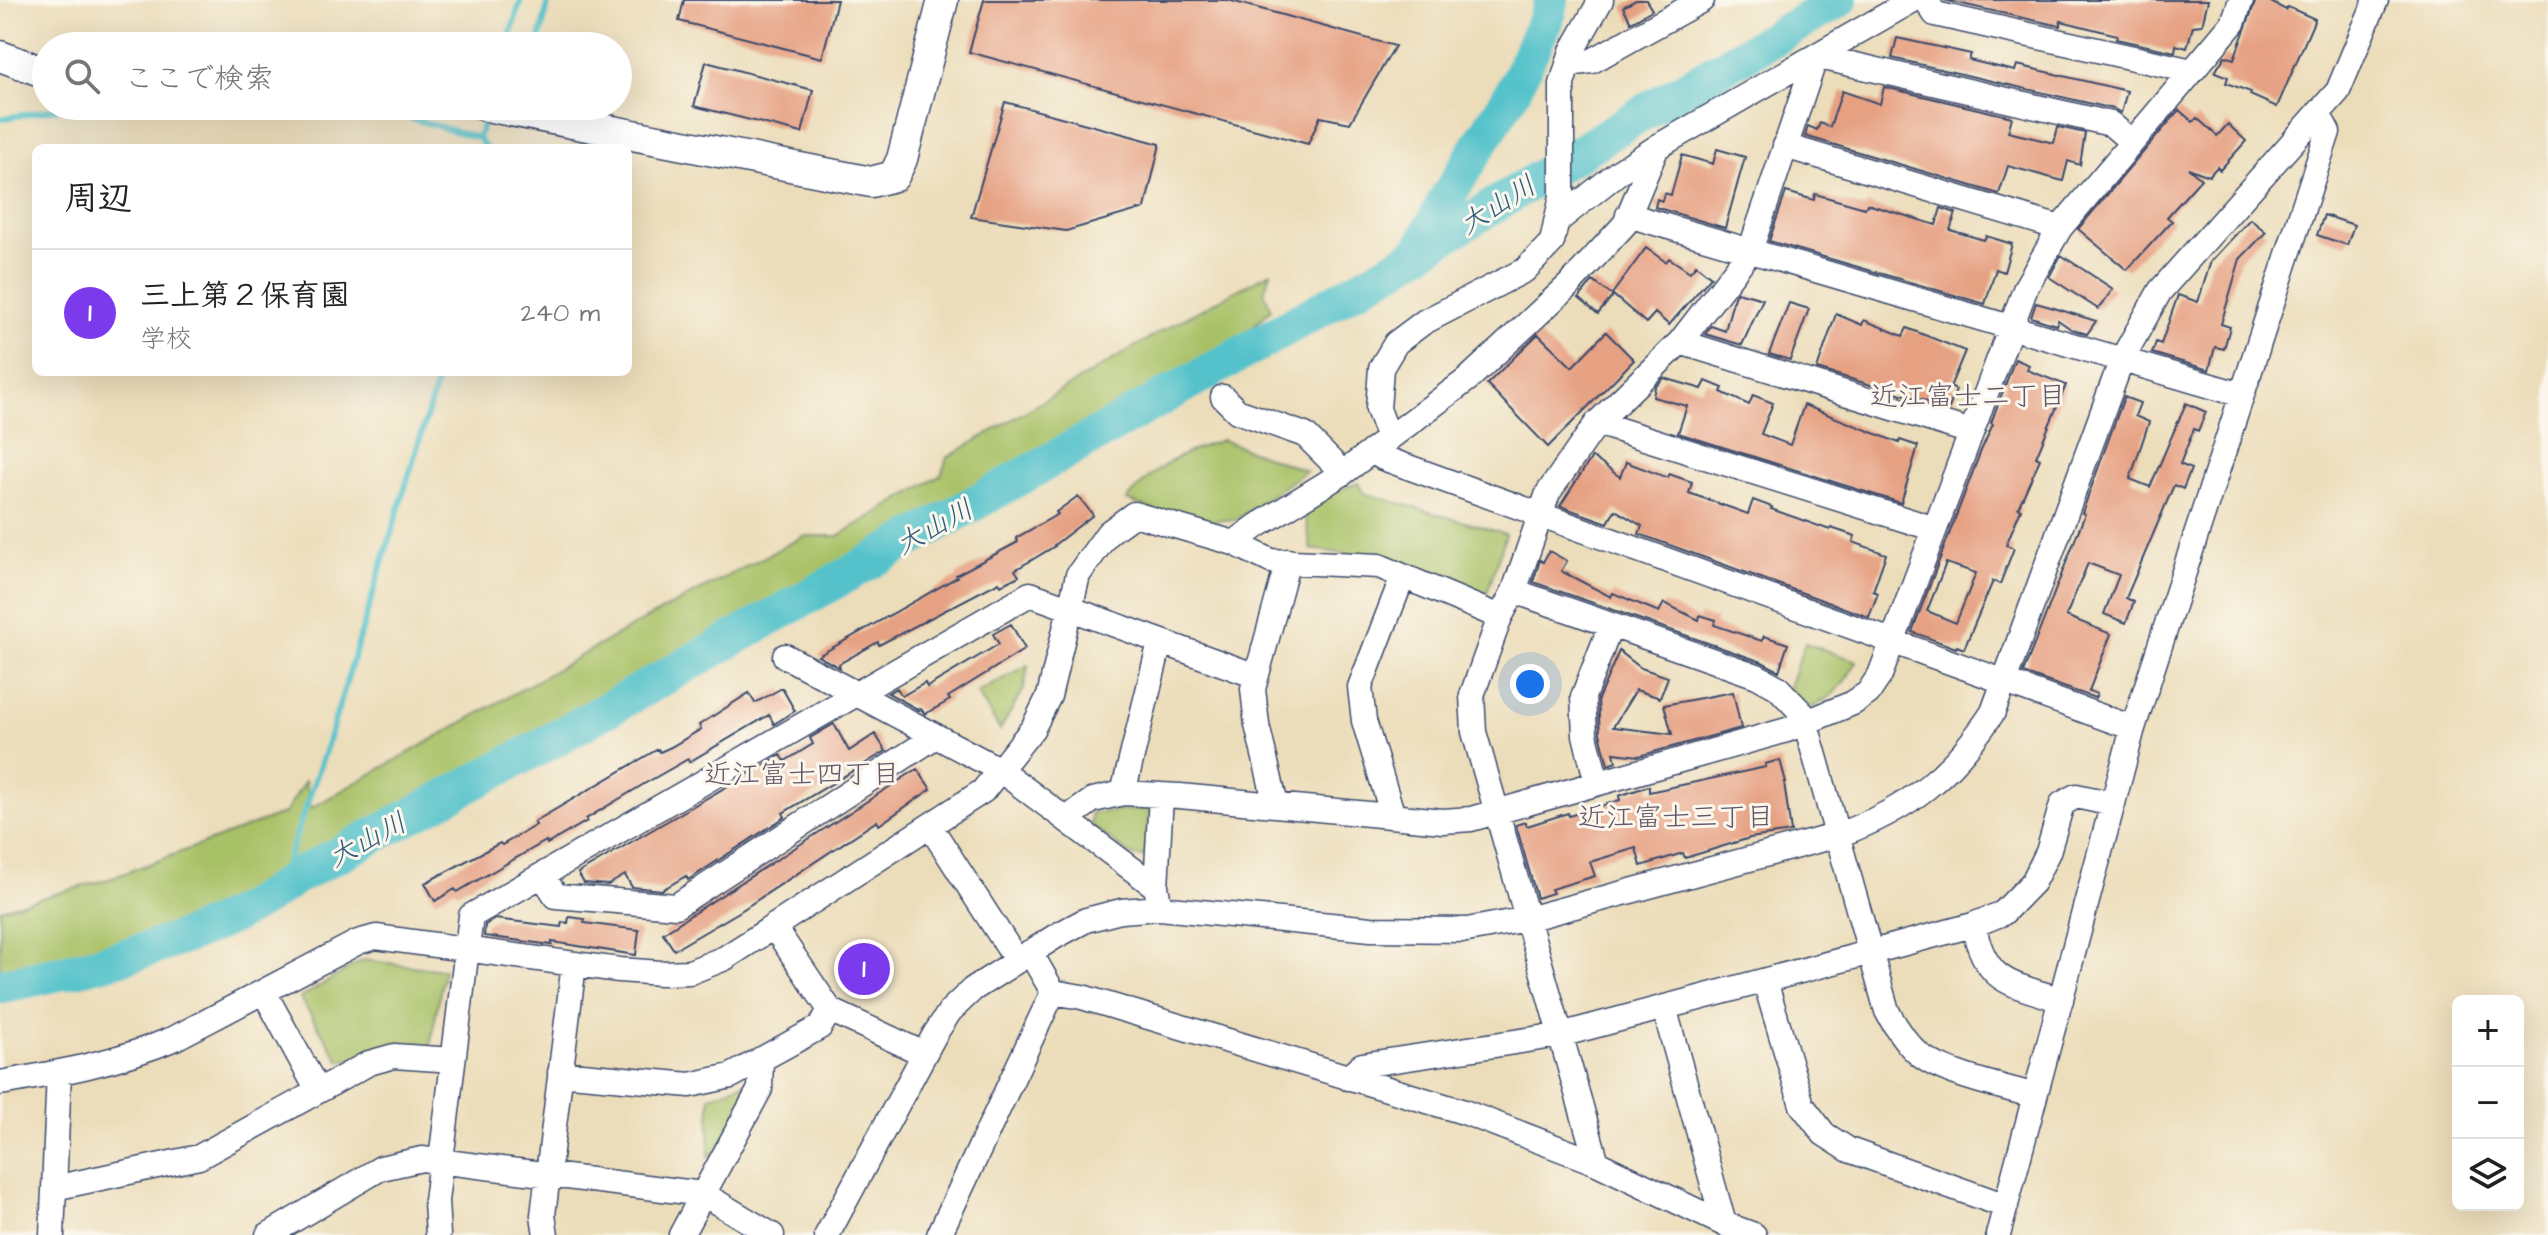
<!DOCTYPE html>
<html lang="ja">
<head>
<meta charset="utf-8">
<style>
  :root { --surface:#fff; --page:#f2f2f2; --text:#222; --muted:#767676; --line:#e0e0e0; --accent:#7c3aed }
  body { margin:0; font-family:"Architects Daughter","Klee One",sans-serif; background:var(--page); color:var(--text) }
  .controls { position:absolute; right:24px; bottom:24px; display:grid; overflow:hidden; border-radius:12px; box-shadow:0 8px 32px #0002 }
  .controls button { width:72px; height:72px; display:grid; place-items:center; padding:0; border:0; border-bottom:2px solid var(--line); background:var(--surface); color:var(--text); font:40px sans-serif }
  .you { position:absolute; left:1530px; top:684px; width:28px; height:28px; margin:-20px; border:6px solid #fff; border-radius:50%; background:#1a73e8; box-shadow:0 0 0 12px #1a73e833 }
  .badge { display:grid; place-items:center; width:52px; height:52px; border-radius:50%; background:var(--accent); color:#fff; font-size:26px; font-weight:700 }
  .pin { position:absolute; translate:-50% -50%; border:4px solid #fff; box-shadow:0 2px 8px #0006 }
  .list { margin:0; padding:0; list-style:none }
  h2 { display:flex; justify-content:space-between; align-items:center; height:104px; margin:0; padding:0 32px; font-size:34px }
  h2 small { font-size:26px; font-weight:400; color:var(--muted) }
  .list li { display:grid; grid-template-columns:52px 1fr auto; gap:24px; align-items:center; box-sizing:border-box; height:128px; padding:0 32px; border-top:2px solid var(--line) }
  .list b { display:block; font-size:30px; white-space:nowrap }
  .list p { margin:0; font-size:26px; white-space:nowrap; color:var(--muted) }
  .list em { font-size:26px; font-style:normal; color:var(--muted) }
  .icon { flex:none; width:44px; height:44px; fill:none; stroke:currentColor; stroke-width:2; stroke-linecap:round; stroke-linejoin:round }
  .map { position:relative; flex:none; width:2548px; height:1235px; overflow:hidden }
  .search { position:absolute; background:var(--surface); box-shadow:0 8px 32px #0002; left:32px; top:32px; width:600px; height:88px; display:flex; align-items:center; gap:20px; box-sizing:border-box; padding:0 28px; border-radius:44px; color:var(--muted); font-size:30px }
  .panel { position:absolute; background:var(--surface); box-shadow:0 8px 32px #0002; left:32px; top:144px; width:600px; height:232px; border-radius:12px }
  .map>svg:first-child { display:block }
</style>
</head>
<body>
<div class="map">
<svg width="2548" height="1235" viewBox="0 0 2548 1235">
  <rect width="100%" height="100%" fill="#fbf7ec"/>
  <filter id="ink" filterUnits="userSpaceOnUse"><feTurbulence type="fractalNoise" baseFrequency=".0125" numOctaves="2"/><feDisplacementMap in="SourceGraphic" scale="16" xChannelSelector="R" yChannelSelector="G"/><feConvolveMatrix kernelMatrix="1 2 1 2 8 2 1 2 1" color-interpolation-filters="sRGB"/></filter>
  <filter id="wash" filterUnits="userSpaceOnUse"><feTurbulence type="fractalNoise" baseFrequency=".006" numOctaves="4" result="noise"/><feDisplacementMap in="SourceGraphic" scale="32" xChannelSelector="R" yChannelSelector="G"/><feGaussianBlur stdDeviation="1.8" result="paint"/><feColorMatrix in="noise" values="0 0 0 0 0 0 0 0 0 0 0 0 0 0 0 0 0 1.4 0 .05"/><feComposite in="paint" operator="in"/></filter>
  <g filter="url(#wash)">
    <rect width="100%" height="100%" fill="#ecddba"/>
    <path fill="#a9c166" stroke="#627862" stroke-width="2" d="M1271 272 1264 292 1271 309 1190 389 487 792 299 892 31 988 0 995V909L109 879 285 813 305 781 311 808 644 620 804 536H838L941 475 947 458 1170 326Z
      M1222 440 1306 471 1237 519 1185 523 1127 500C1154 467 1180 453 1222 440Z
      M1358 483 1364 493 1506 534 1487 593 1471 601 1348 554 1311 549 1304 509 1330 493Z
      M1805 643 1857 661C1844 685 1835 696 1810 708L1784 700Z
      M1028 665 1024 689 1000 730 977 693Z
      M1150 809 1145 857 1132 856 1091 825V813Z
      M363 960 444 970 430 1047 340 1061 300 998Z
      M744 1083 748 1089 719 1150 709 1157 710 1097Z"/>
    <g fill="none" stroke-linecap="round" stroke-linejoin="round">
      <path stroke="#55c2cb" stroke-width="6" d="M507 46 521 0
        M538 46 549 0
        M369 106 478 138 486 148
        M0 119 71 106
        M478 138 486 115
        M277 891 330 736 440 372"/>
      <path stroke="#55c2cb" stroke-width="36" d="M1419 252 1446 199 1513 91 1549 12 1551 0
        M0 986C94 966 218 939 294 878L542 746 1397 266 1649 109 1840 0"/>
    </g>
    <g id="blocks">
      <path fill="#e6a082" fill-rule="evenodd" d="M684 0H837L822 58 679 21Z
        M984 0H1228L1395 46 1350 123 1320 117 1308 144 969 52Z
        M1636 0H1646L1652 10 1631 22 1623 7Z
        M1944 0H2208L2202 25 2193 26 2187 48 2176 45 2175 52 2116 39 2117 35 2061 21 2060 26Z
        M2256 0H2267L2286 10 2288 7 2315 19 2277 107 2250 95 2251 92 2226 83 2228 77 2215 72 2225 56 2234 59Z
        M1897 38 1971 54 1969 60 2015 71 2017 65 2127 91 2121 113 2114 109 1892 58Z
        M706 62 813 90 802 133 694 106Z
        M1884 87 2012 117 2008 132 2054 143 2058 127 2085 133 2080 165 2068 161 2063 181 2008 166 1999 194 1805 136 1808 126 1817 130 1820 123 1830 127 1842 91 1880 104Z
        M1005 102 1160 144 1145 208 1066 231 971 217Z
        M2179 110 2193 122 2197 118 2217 136 2228 124 2246 141 2220 170 2217 167 2209 176 2188 168 2201 179 2167 217 2172 221 2127 270 2078 229Z
        M1717 149 1745 157 1725 228 1655 207 1657 199 1662 201 1664 193 1671 195 1682 155 1713 164Z
        M1786 192 1814 200 1815 194 1865 208 1867 204 1936 225 1941 208 1956 213 1950 230 1984 240 1986 236 2012 244 2004 272 1996 269 1985 304 1769 241Z
        M2324 215 2354 225 2347 245 2317 235Z
        M2250 219 2266 232 2240 259 2221 324 2230 327 2224 349 2215 347 2209 370 2152 353 2156 342 2161 344 2178 295 2198 302 2211 261Z
        M1646 248 1666 262 1669 258 1690 272 1696 265 1711 277 1669 325 1655 313 1646 323 1612 294Z
        M2061 255 2113 289 2098 309 2049 277Z
        M1593 281 1613 296 1598 314 1579 298Z
        M1737 292 1763 299 1742 345 1705 334 1711 326 1725 331 1734 297Z
        M1789 303 1809 309 1790 360 1769 354Z
        M2036 303 2054 308 2096 321 2087 334 2071 329 2058 320 2056 325 2031 317Z
        M1836 314 1862 325 1864 320 1903 336 1907 328 1965 351 1950 387 1956 390 1949 408 1817 369Z
        M1606 332 1634 360 1548 447 1487 384 1538 334 1572 367Z
        M2015 359 2029 365 2027 370 2066 385 2036 457 2040 459 2018 508 2021 509 2006 545 2014 548 2000 584 1993 581 1964 649 1957 646 1956 648 1912 632 1980 453 1993 424 1991 423ZM1946 563 1976 573 1956 623 1927 611Z
        M1664 378 1702 389 1706 381 1723 388 1721 392 1749 405 1753 395 1773 403 1761 434 1790 445 1804 405 1899 443 1900 440 1918 446 1901 503 1678 433 1687 406 1653 397 1655 387Z
        M2124 397 2140 403 2135 416 2149 422 2130 479 2150 487 2186 403 2206 412 2198 431 2194 429 2180 464 2191 469 2183 489 2174 485 2126 598 2134 602 2126 623 2104 614 2119 575 2088 563 2066 616 2111 634 2089 691 2097 694 2095 698 2023 673 2085 514 2082 513Z
        M1592 457 1620 477 1626 462 1668 478 1669 474 1692 482 1689 493 1748 514 1753 500 1772 507 1771 509 1830 530 1831 528 1855 536 1853 542 1886 554 1873 591 1878 593 1869 617 1639 534 1642 526 1615 510 1608 523 1560 506Z
        M1078 496 1093 515 1054 545 1055 546 1015 570 1019 576 1001 585 999 582 879 645 878 642 839 664 840 668 818 656 957 577 956 575 1018 542 1016 538 1058 514 1056 512Z
        M1549 551 1567 561 1561 571 1611 597 1613 593 1659 612 1664 603 1699 620 1700 615 1716 620 1714 625 1762 641 1764 636 1788 644 1779 671 1762 662 1533 582 1540 560 1543 562Z
        M1011 624 1025 649 948 697 950 700 938 707 925 714 921 709 919 710 888 693 897 688 902 696 925 683 927 687 999 644 993 634Z
        M1619 651 1641 668 1668 677 1660 698 1636 690 1613 727 1672 734 1664 705 1733 692 1741 728 1639 756 1614 753 1616 762 1608 765 1600 733 1598 699Z
        M782 688 795 711 774 724 769 715 689 762 688 759 644 784 586 819 587 821 547 844 546 841 457 892 455 889 435 901 425 883 500 843 502 845 536 825 534 822 658 749 660 752 671 747 701 729 699 725 749 693 755 703Z
        M834 724 849 751 875 734 886 751 783 813 785 817 688 880 686 876 662 890 632 887 625 875 608 885 584 883 578 873 781 755 785 761 813 744 810 738Z
        M1780 760 1786 782H1784L1791 832 1750 838 1685 858 1683 853 1641 866 1636 848 1590 862 1595 876 1551 889 1553 893 1537 898 1516 825 1525 822 1527 826 1568 813 1569 816 1620 800 1619 796 1649 786V792L1766 767 1765 764Z
        M917 769 931 789 879 825 877 821 739 912 674 950 663 933Z
        M569 917 585 919 584 923 639 930 636 955 552 942V945L484 936 485 925 495 919 561 927 562 922 568 923Z"/>
    </g>
  </g>
  <g filter="url(#ink)">
    <use href="#blocks" fill-opacity="0" stroke="#3a496c" stroke-width="2"/>
    <g fill="none" stroke-linecap="round" stroke-linejoin="round">
      <g stroke="#3a496c" stroke-width="27">
        <path id="minor" d="M1926 0 1935 14 2192 71
          M1568 64 1592 61 1702 0
          M1785 146 2060 228
          M1628 215 2242 395
          M1556 222 1620 171 1657 147
          M1680 342 1971 432
          M1223 397 1237 411 1305 435 1343 473
          M1597 423 1935 529
          M1389 438 1378 409 1381 368 1396 343 1424 322 1525 270 1552 242 1562 196V84L1572 51 1601 0
          M1372 451 1383 458 2133 728
          M1234 543 1271 561 1379 566 1500 617
          M1514 591 1757 676 1777 687 1803 714 1887 1011C1896 1028 1906 1044 1921 1056 1946 1075 2005 1087 2035 1096
          M785 656 1000 770 1156 887 1160 908
          M1597 783 1585 735 1583 697 1611 625
          M1123 793 1160 642
          M1276 805 1257 725 1253 689 1288 561
          M1393 816 1364 721 1360 687 1403 576
          M1066 819 1093 800 1123 793 1180 796 1443 821 1471 819 1787 730 1853 703 1868 693 1880 675 2026 287 2060 228 2233 23 2241 0
          M930 826 1017 961
          M542 875 556 896 676 906 936 736
          M1156 887 1161 795
          M1973 925C1987 985 2008 982 2061 1000
          M774 927 830 1010 924 1054
          M1030 952 1053 992 1082 997 1464 1112 1597 1163 1724 1224 1754 1235
          M1765 981 1802 1105 1824 1134 1849 1150 2006 1206
          M264 992 318 1091
          M1664 1007 1724 1224
          M560 1073 690 1085 731 1076 820 1027 830 1010
          M1348 1078 1362 1065 1560 1035 1973 925 2003 913 2033 882 2048 852 2062 804 2076 796 2113 804
          M0 1083C59 1073 119 1062 175 1038L358 942 376 937 619 970 661 973 690 972 725 958 983 791 1033 728 1049 696 1078 575 1108 533 1134 514 1234 543 1257 526 1343 473 1468 379 1569 285 1625 224 1657 147 1913 0
          M1597 1163 1474 732 1472 695 1500 617 1514 591 1548 493 1597 423 1680 342 1750 251 1816 56 2111 124 2132 142
          M54 1188 199 1157 369 1063 394 1056 453 1060
          M52 1235 59 1073
          M268 1235 381 1168 422 1159 703 1194 772 1235
          M438 1235 436 1201 471 916 1030 594 1256 676
          M546 1235 543 1215 574 964
          M681 1235 760 1089 761 1059
          M827 1235 935 1034 950 1011 973 989 1056 936 1086 920 1121 911 1160 908 1371 929 1467 930 1527 919 1838 835C1908 810 1952 775 1993 712L2122 359 2160 291 2338 91 2376 0
          M939 1235 1053 992
          M1998 1235 2133 728 2328 132 2318 113"/>
      </g>
      <g stroke="#3a496c" stroke-width="33">
        <path id="tertiary" d="M0 56 46 73
          M486 106 871 182 894 176 902 159 943 0"/>
      </g>
      <use href="#minor" stroke="#fff" stroke-width="24"/>
      <use href="#tertiary" stroke="#fff" stroke-width="30"/>
    </g>
  </g>
  <g text-anchor="middle" stroke-width="6" stroke-linejoin="round" paint-order="stroke">
    <g font-size="28" font-style="italic" fill="#2c5b7f" stroke="#fbf7ec">
      <text transform="translate(1497 204) rotate(-32)" y="10">大山川</text>
      <text transform="translate(934 526) rotate(-29)" y="10">大山川</text>
      <text transform="translate(367 839) rotate(-28)" y="10">大山川</text>
    </g>
    <g font-size="28" fill="#62576b" stroke="#fbf7ec">
      <text x="1968" y="405">近江富士二丁目</text>
      <text x="802" y="783">近江富士四丁目</text>
      <text x="1676" y="826">近江富士三丁目</text>
    </g>
  </g>
</svg>
<div class="controls">
<button>+</button>
<button>−</button>
<button><svg class="icon" aria-label="layers" viewBox="0 0 24 24"><path d="M12 4l9 5-9 5-9-5zM3 14l9 5 9-5"/></svg></button>
</div>
<div class="you"></div>
<div class="pin badge" style="left:864px;top:969px">1</div>
<div class="search"><svg class="icon" aria-label="search" viewBox="0 0 24 24"><circle cx="10" cy="10" r="6"/><path d="M15 15l6 6"/></svg>ここで検索</div>
<section class="panel">
<h2>周辺<small></small></h2>
<ul class="list">
<li><span class="badge">1</span><div><b>三上第２保育園</b><p>学校</p></div><em>240 m</em></li>
</ul>
</section>
</div>
</body>
</html>
